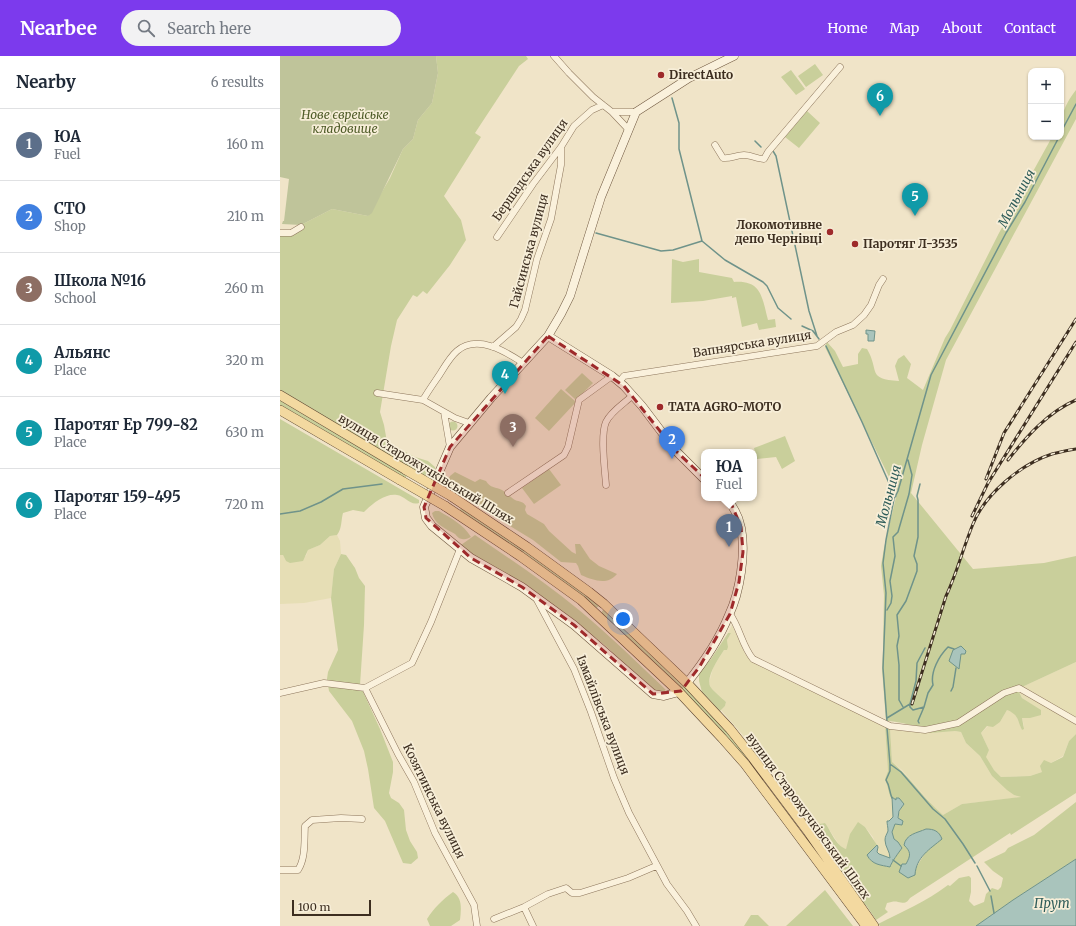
<!DOCTYPE html>
<html lang="en">
<head>
<meta charset="utf-8">
<style>
  :root { --surface:#fff; --page:#f2f2f3; --text:#1f2937; --muted:#747a83; --line:#e0e1e3; --accent:#7c3aed }
  body { margin:0; font-family:Merriweather,serif; background:var(--page); color:var(--text) }
  .controls { position:absolute; right:12px; top:12px; display:grid; overflow:hidden; border-radius:8px; box-shadow:0 1px 3px #0004 }
  .controls button { width:36px; height:36px; display:grid; place-items:center; padding:0; border:0; border-bottom:1px solid var(--line); background:var(--surface); color:var(--text); font:20px sans-serif }
  .scale { position:absolute; left:12px; bottom:10px; width:79px; box-sizing:border-box; padding-left:4px; border:2px solid #3d2e20; border-top:0; font-size:11px; line-height:14px; white-space:nowrap; color:#3d2e20; -webkit-text-stroke:3px #f7eed8; paint-order:stroke }
  .you { position:absolute; left:343px; top:563px; width:14px; height:14px; margin:-10px; border:3px solid #fff; border-radius:50%; background:#1a73e8; box-shadow:0 0 0 6px #1a73e833 }
  .badge { display:grid; place-items:center; width:26px; height:26px; border-radius:50%; background:var(--accent); color:#fff; font-size:13px; font-weight:700 }
  .pin { position:absolute; translate:-50% -33px; filter:drop-shadow(0 1px 2px #0008) }
  .pin::after { content:''; position:absolute; top:21px; width:14px; height:12px; background:inherit; clip-path:polygon(0 0,100% 0,50% 100%) }
  .popup { position:absolute; left:421px; top:393px; width:56px; height:52px; box-sizing:border-box; display:grid; place-content:center; border-radius:8px; background:var(--surface); filter:drop-shadow(0 1px 3px #0005); font-size:13px; white-space:nowrap; color:var(--muted) }
  .popup b { font-size:15px; color:var(--text) }
  .popup::after { content:''; position:absolute; left:50%; top:100%; margin-left:-8px; border:8px solid transparent; border-top-color:var(--surface) }
  .list { margin:0; padding:0; list-style:none }
  h2 { display:flex; justify-content:space-between; align-items:center; height:52px; margin:0; padding:0 16px; font-size:17px }
  h2 small { font-size:13px; font-weight:400; color:var(--muted) }
  .list li { display:grid; grid-template-columns:26px 1fr auto; gap:12px; align-items:center; box-sizing:border-box; height:72px; padding:0 16px; border-top:1px solid var(--line) }
  .list b { display:block; font-size:15px; white-space:nowrap }
  .list p { margin:0; font-size:13px; white-space:nowrap; color:var(--muted) }
  .list em { font-size:13px; font-style:normal; color:var(--muted) }
  .icon { flex:none; width:22px; height:22px; fill:none; stroke:currentColor; stroke-width:2; stroke-linecap:round; stroke-linejoin:round }
  .map { position:relative; flex:none; width:796px; height:870px; overflow:hidden }
  header { display:flex; align-items:center; gap:24px; box-sizing:border-box; height:56px; padding:0 20px; background:var(--accent); color:#fff }
  header strong { font-size:19px }
  nav { display:flex; gap:22px; margin-inline-start:auto; font-size:14px }
  .search { width:280px; height:36px; background:var(--page); display:flex; align-items:center; gap:10px; box-sizing:border-box; padding:0 14px; border-radius:22px; color:var(--muted); font-size:15px }
  main { display:flex }
  aside { flex:1; background:var(--surface) }
  .map>svg:first-child { display:block }
</style>
</head>
<body>
<header>
<strong>Nearbee</strong>
<div class="search"><svg class="icon" aria-label="search" viewBox="0 0 24 24"><circle cx="10" cy="10" r="6"/><path d="M15 15l6 6"/></svg>Search here</div>
<nav><a>Home</a><a>Map</a><a>About</a><a>Contact</a></nav>
</header>
<main>
<aside>
<h2>Nearby<small>6 results</small></h2>
<ul class="list">
<li><span class="badge" style="background:#5c6f8a">1</span><div><b>ЮА</b><p>Fuel</p></div><em>160 m</em></li>
<li><span class="badge" style="background:#3f7fe0">2</span><div><b>СТО</b><p>Shop</p></div><em>210 m</em></li>
<li><span class="badge" style="background:#8d6e63">3</span><div><b>Школа №16</b><p>School</p></div><em>260 m</em></li>
<li><span class="badge" style="background:#0f9aa8">4</span><div><b>Альянс</b><p>Place</p></div><em>320 m</em></li>
<li><span class="badge" style="background:#0f9aa8">5</span><div><b>Паротяг Ер 799-82</b><p>Place</p></div><em>630 m</em></li>
<li><span class="badge" style="background:#0f9aa8">6</span><div><b>Паротяг 159-495</b><p>Place</p></div><em>720 m</em></li>
</ul>
</aside>
<div class="map">
<svg width="796" height="870" viewBox="0 0 796 870">
  <rect width="100%" height="100%" fill="#f0e4c8"/>
  <path fill="#e6deb5" d="M57 479 60 485 61 498 54 513 51 542 24 547 0 548V499H3L6 505 26 500 28 494 40 489 50 480Z
    M452 569 465 598 472 605 508 624 605 669 608 715 605 723 612 741V752L613 761 609 766 608 776 605 780 606 791 610 798V802L599 798 593 781 585 771 578 767 566 793 561 792 558 787 545 767 533 769 489 709 441 654 445 650 446 646 431 632 429 627 433 612 444 594 448 591 447 584 451 577H448Z
    M796 606V662L742 631Z
    M739 636 796 668V678L789 685 783 700 771 707 762 716 750 720 721 721 714 714 705 701 709 694 701 677 708 670 720 666 727 654 734 657 737 662 742 674 744 670 742 662H750L760 654 742 642Z
    M610 672 644 676 675 675 681 676 686 687 700 700 712 720 734 739 743 741 682 748 663 759 655 752 622 714 612 706Z"/>
  <path fill="#c9cf9b" fill-rule="evenodd" d="M156 0H246L248 3 239 10 195 77 201 81 164 140 181 164 186 184 170 209 147 238 143 235 137 241 133 239 117 264 111 290 100 356 104 369 107 386 135 401 148 405 155 411 156 415 153 422 147 423 0 335V179L21 169 52 153 88 160 110 122 123 93 133 83 138 64 152 47 158 17Z
    M535 8 543 19 526 31 518 20Z
    M511 14 525 33 516 39 501 21Z
    M796 34V63L666 304 642 389 631 437 693 513 764 507 796 500V606L742 631 738 630 719 636H739L742 642 761 654V659L750 662H742L744 673 742 674C737 664 739 659 727 654L720 666 713 671 707 670 701 677 709 694 706 701 714 714 721 721 750 720 762 716 760 710 764 704 771 707 783 701 789 685 796 678V737L731 779 730 777 630 842C626 848 624 847 618 846 615 845 611 846 607 847L605 853 608 856 596 864 586 849 584 850 542 785 533 769 545 767C551 775 556 790 566 793L570 778 578 766 585 771 597 789 587 799C592 809 601 809 610 811 611 808 619 795 622 792L618 786 614 783 612 776 615 768 622 769C617 760 618 756 624 748L611 742C608 735 608 730 605 723L608 715 605 669 610 672 612 706C631 722 644 743 663 759L682 748 741 741 734 739 727 734 712 720 700 700 686 687 681 676 675 675 650 677 655 671C638 673 622 665 606 665L602 613 603 595 604 539 601 510 604 492 617 437 545 291 547 286 555 295 563 311 578 308V298L582 292 587 293C600 315 586 323 619 325L615 310 618 303 624 299 631 308 627 322 643 334 665 282 670 274 719 177 772 81H781C781 60 783 51 796 34ZM646 773 656 775 658 786C646 793 641 803 635 814L626 808 630 800 628 781Z
    M527 55 540 67 519 92 505 81Z
    M392 203 403 206 419 203V216L452 222 454 226C482 224 482 242 488 264L495 263 496 271 479 274 477 267 462 271 456 241 452 242V240L423 245 391 247Z
    M302 317 313 327 296 344 285 334Z
    M281 333 296 346 269 375 255 362Z
    M0 343 127 420 124 423 0 351Z
    M0 363 139 444V447C130 450 125 440 117 439 105 437 92 448 84 456L73 454 63 457C61 464 62 473 57 479L50 480 40 489 28 494 23 505 10 507 6 505 3 499H0Z
    M168.5 370a4.5 4.5 0 1 1 9 0a4.5 4.5 0 1 1-9 0Z
    M505 380 515 405 502 413 496 401 477 403 474 392Z
    M269 413 281 429 254 448 242 432Z
    M175 416 195 426 200 423 206 425C210 432 216 431 222 434 227 437 230 441 235 444 240 446 243 445 246 450L245 454 247 458 264 468 269 475 292 496 296 498 295 488H300L310 503 319 510 337 518C327 530 313 524 301 519L298 510 296 507 281 506 253 484 204 454 182 437 172 432 167 426 170 420Z
    M181 452H184L320 548 319 550 315 553 181 457 180 454Z
    M155 455H159C172 463 183 468 191 481 188 482 186 484 182 483 179 483 177 480 175 478 166 473 154 468 152 457Z
    M195 479C230 503 266 527 299 554 329 579 358 607 386 634 373 644 338 601 328 592 302 570 271 547 242 529 229 520 214 513 200 504 193 500 187 494 181 489Z
    M61 498 66 499 75 512 79 522 85 530 84 569 80 629 100 673 113 706V716L109 737 111 742 119 747 124 754 126 774 130 785 137 796 138 802 131 808 123 807 105 765 94 752 88 713 84 695 72 665 49 635 47 623 48 616 58 594 51 542 53 522 54 513Z
    M325 553 404 629 469 701 467 703 464 704 322 558V555Z
    M448 577H451L447 584 448 591 447 594H444C439 602 426 620 430 630 432 634 442 642 446 646L445 650 440 655 422 636 419 625V617L431 603Z
    M796 746V803L733 844 696 870H600L598 868C622 856 647 845 668 829L670 830 679 822 689 820 691 822V836L689 845 694 850 704 846 706 838 712 832 718 834 721 831 723 822 713 815 704 806 725 796 728 792 754 779Z
    M545 834 573 870H506Z
    M173 836C183 842 181 854 180 864L171 870H150L147 863C154 852 162 844 173 836Z
    M471 859H478L489 870H464Z"/>
  <path fill="#bfc49a" d="M0 0H156L158 17 152 47 138 64 133 83 123 93 92 157 88 160 52 153 21 169 2 168 3 165H4L9 123 0 121Z"/>
  <path fill="#a9c4bc" stroke="#6f938a" d="M586 274 595 275 594 285H588V278H586Z
    M681 590 686 595 685 598H681L679 613 669 605 673 594Z
    M612 741 616 744V742H619L624 748 619 755 618 762 623 765 622 769 615 768 612 776 614 783 618 786 622 792C619 796 611 807 610 811 601 809 592 809 587 799L597 789 598 791 597 796 599 798 610 802C610 795 605 791 605 784 605 780 607 778 608 775 608 771 607 768 607 765H609L613 761Z
    M646 773C654 773 659 775 662 783 650 793 636 801 635 819L628 822 619 816 622 808H626C631 799 631 796 624 789 626 778 637 777 646 773Z
    M796 803V870H696L733 844Z"/>
  <g fill="none" stroke-linecap="round" stroke-linejoin="round">
    <path stroke="#6f938a" stroke-width="1.5" d="M392 42 399 67V93L422 185 445 204 483 226 487 230 498 252 511 263
      M781 76 796 48
      M475 85 481 91
      M493 95 496 100 529 255 537 280
      M316 177 381 195 393 194 422 185
      M522 270 533 275 539 283
      M546 290 582 366 613 436 616 440
      M0 458 20 455 41 446 63 433 102 428
      M607 554 611 547 612 540 610 525 615 500 613 481 618 476 629 438 632 419 628 404
      M645 592 637 607 636 625 630 648V651L633 654 644 651 648 637 653 629C650 616 659 600 668 591L674 593
      M671 635 673 631 676 612
      M623 651 619 644V609L617 590 619 580 617 559 626 545 637 515V508L634 500 638 481V444L637 440 640 428
      M607 662 630 648
      M607 666 603 612 606 537 603 507 606 484 614 443 618 435 651 319 726 177 745 146 779 81
      M639 667 638 665 644 651
      M607 672 610 708 621 716 653 753 665 763 683 788 695 807
      M610 708V715L606 724C610 730 609 735 612 742
      M613 804 621 810
      M697 810 710 835
      M711 840 714 857"/>
    <g stroke="#8d765c" stroke-width="7">
      <path id="street" d="M274 0 289 17 313 41 332 56H356
        M332 56 349 74
        M435 89 443 102C450 103 457 99 464 99 471 99 477 103 484 103L488 96 560 11
        M0 177H11L21 171
        M217 181 253 128 281 91 294 70 312 54 323 49
        M213 291 236 271 241 263 245 254 257 203 271 163 281 109V91
        M339 326 344 320 537 290 556 276 573 269 584 259 591 249 599 229 603 223
        M97 337 143 344 175 362 189 367
        M143 344C148 335 154 327 160 318 165 310 170 301 177 295 197 278 225 295 243 307
        M164 356 170 391
        M326 429C325 414 320 379 326 366 331 355 345 347 353 339
        M228 437 284 399 288 391 299 344 332 320
        M256 542 294 613 311 656 334 722 349 757 387 828 407 855 416 870
        M450 558C460 572 462 590 473 603L610 670 645 674 678 667 724 637 739 632 796 665
        M85 632 118 698 134 726 155 777 194 849 197 870
        M85 632 132 607 151 566 180 493
        M0 637 44 627 85 632
        M0 814H18C26 802 24 784 25 770L32 764 61 762 82 763
        M244 851 253 870
        M214 863 244 851 268 838 286 832 292 837H300L348 822 376 810"/>
    </g>
    <g stroke="#6f573f" stroke-width="9">
      <path id="secondary" d="M268 280 332 320 344 330 362 350 396 395 424 423
        M407 627C424 606 439 584 449 559 460 536 466 497 461 472 459 461 453 450 446 442
        M399 636 384 640 373 638 294 569 242 531 191 502 180 493 152 470 146 462 144 451 170 391 211 342 268 280 281 258 290 240 321 141 356 56 409 22 454 0"/>
    </g>
    <g stroke="#5b4430" stroke-width="10">
      <path id="primary" d="M0 339 126 414
        M0 354 120 424
        M171 440 247 491 309 536 324 548 407 627 450 673 473 702 527 774 594 870
        M165 450 240 500 301 544 399 636 442 682 465 708 586 870"/>
    </g>
    <use href="#street" stroke="#faf1dc" stroke-width="6"/>
    <use href="#secondary" stroke="#faf1dc" stroke-width="8"/>
    <use href="#primary" stroke="#f3d9a0" stroke-width="9"/>
    <g stroke="#3d2e20" stroke-width="3">
      <path id="rail" d="M728 404C746 381 768 356 796 344
        M706 423 724 377 796 263
        M692 460 708 427 796 286
        M632 648 666 540C677 517 683 492 693 468 705 438 741 408 772 398 780 396 788 394 796 393"/>
    </g>
    <use href="#rail" stroke="#f7eed8" stroke-width="1.5" stroke-dasharray="4.5" stroke-linecap="butt"/>
    <g stroke="#5b4430" stroke-width="10" stroke-linecap="butt">
      <path id="primary-bridge" d="M126 414 171 440
        M120 424 165 450"/>
    </g>
    <use href="#primary-bridge" stroke="#f3d9a0" stroke-width="9"/>
  </g>
  <path fill="#9e2a2b" fill-opacity="0.2" stroke="#9e2a2b" stroke-width="3" stroke-dasharray="8 5" stroke-linejoin="round" d="M268 280 344 330 396 395 451 447 461 471 463 496 459 526 450 558 420 610 401 635 373 638 294 569 242 531 191 502 146 462 144 451 170 391Z"/>
  <g fill="#9e2a2b" stroke="#f7eed8" stroke-width="1.5">
    <circle cx="381" cy="19" r="4"/>
    <circle cx="550" cy="176" r="4"/>
    <circle cx="575" cy="188" r="4"/>
    <circle cx="380" cy="351" r="4"/>
  </g>
  <g text-anchor="middle" stroke-width="3.5" stroke-linejoin="round" paint-order="stroke">
    <g font-size="12" font-weight="bold" fill="#3d2e20" stroke="#f7eed8" text-anchor="start">
      <text x="389" y="23">DirectAuto</text>
      <text x="542" y="173" text-anchor="end">Локомотивне<tspan x="542" dy="14">депо Чернівці</tspan></text>
      <text x="583" y="192">Паротяг Л-3535</text>
      <text x="388" y="355">TATA AGRO-MOTO</text>
    </g>
    <g font-size="12" font-style="italic" fill="#4d5a26" stroke="#f7eed8">
      <text x="65" y="63">Нове єврейське<tspan x="65" dy="14">кладовище</tspan></text>
    </g>
    <g font-size="12" fill="#3d2e20" stroke="#f7eed8">
      <text transform="translate(250 114) rotate(-55)" y="4">Бершадська вулиця</text>
      <text transform="translate(249 195) rotate(-75)" y="4">Гайсинська вулиця</text>
      <text transform="translate(472 288) rotate(-9)" y="4">Вапнярська вулиця</text>
      <text transform="translate(146 413) rotate(31)" y="4">вулиця Старожучківський Шлях</text>
      <text transform="translate(323 659) rotate(69)" y="4">Ізмайлівська вулиця</text>
      <text transform="translate(154 745) rotate(64)" y="4">Козятинська вулиця</text>
      <text transform="translate(528 760) rotate(54)" y="4">вулиця Старожучківський Шлях</text>
    </g>
    <g font-size="13" font-style="italic" fill="#2f5d5a" stroke="#f7eed8">
      <text transform="translate(736 142) rotate(-62)" y="5">Мольниця</text>
      <text transform="translate(608 440) rotate(-75)" y="5">Мольниця</text>
      <text x="772" y="852">Прут</text>
    </g>
  </g>
</svg>
<div class="controls">
<button>+</button>
<button>−</button>
</div>
<div class="scale">100 m</div>
<div class="you"></div>
<div class="pin badge" style="left:449px;top:491px;background:#5c6f8a">1</div>
<div class="popup"><b>ЮА</b>Fuel</div>
<div class="pin badge" style="left:392px;top:403px;background:#3f7fe0">2</div>
<div class="pin badge" style="left:233px;top:391px;background:#8d6e63">3</div>
<div class="pin badge" style="left:225px;top:338px;background:#0f9aa8">4</div>
<div class="pin badge" style="left:635px;top:160px;background:#0f9aa8">5</div>
<div class="pin badge" style="left:600px;top:60px;background:#0f9aa8">6</div>
</div>
</main>
</body>
</html>
